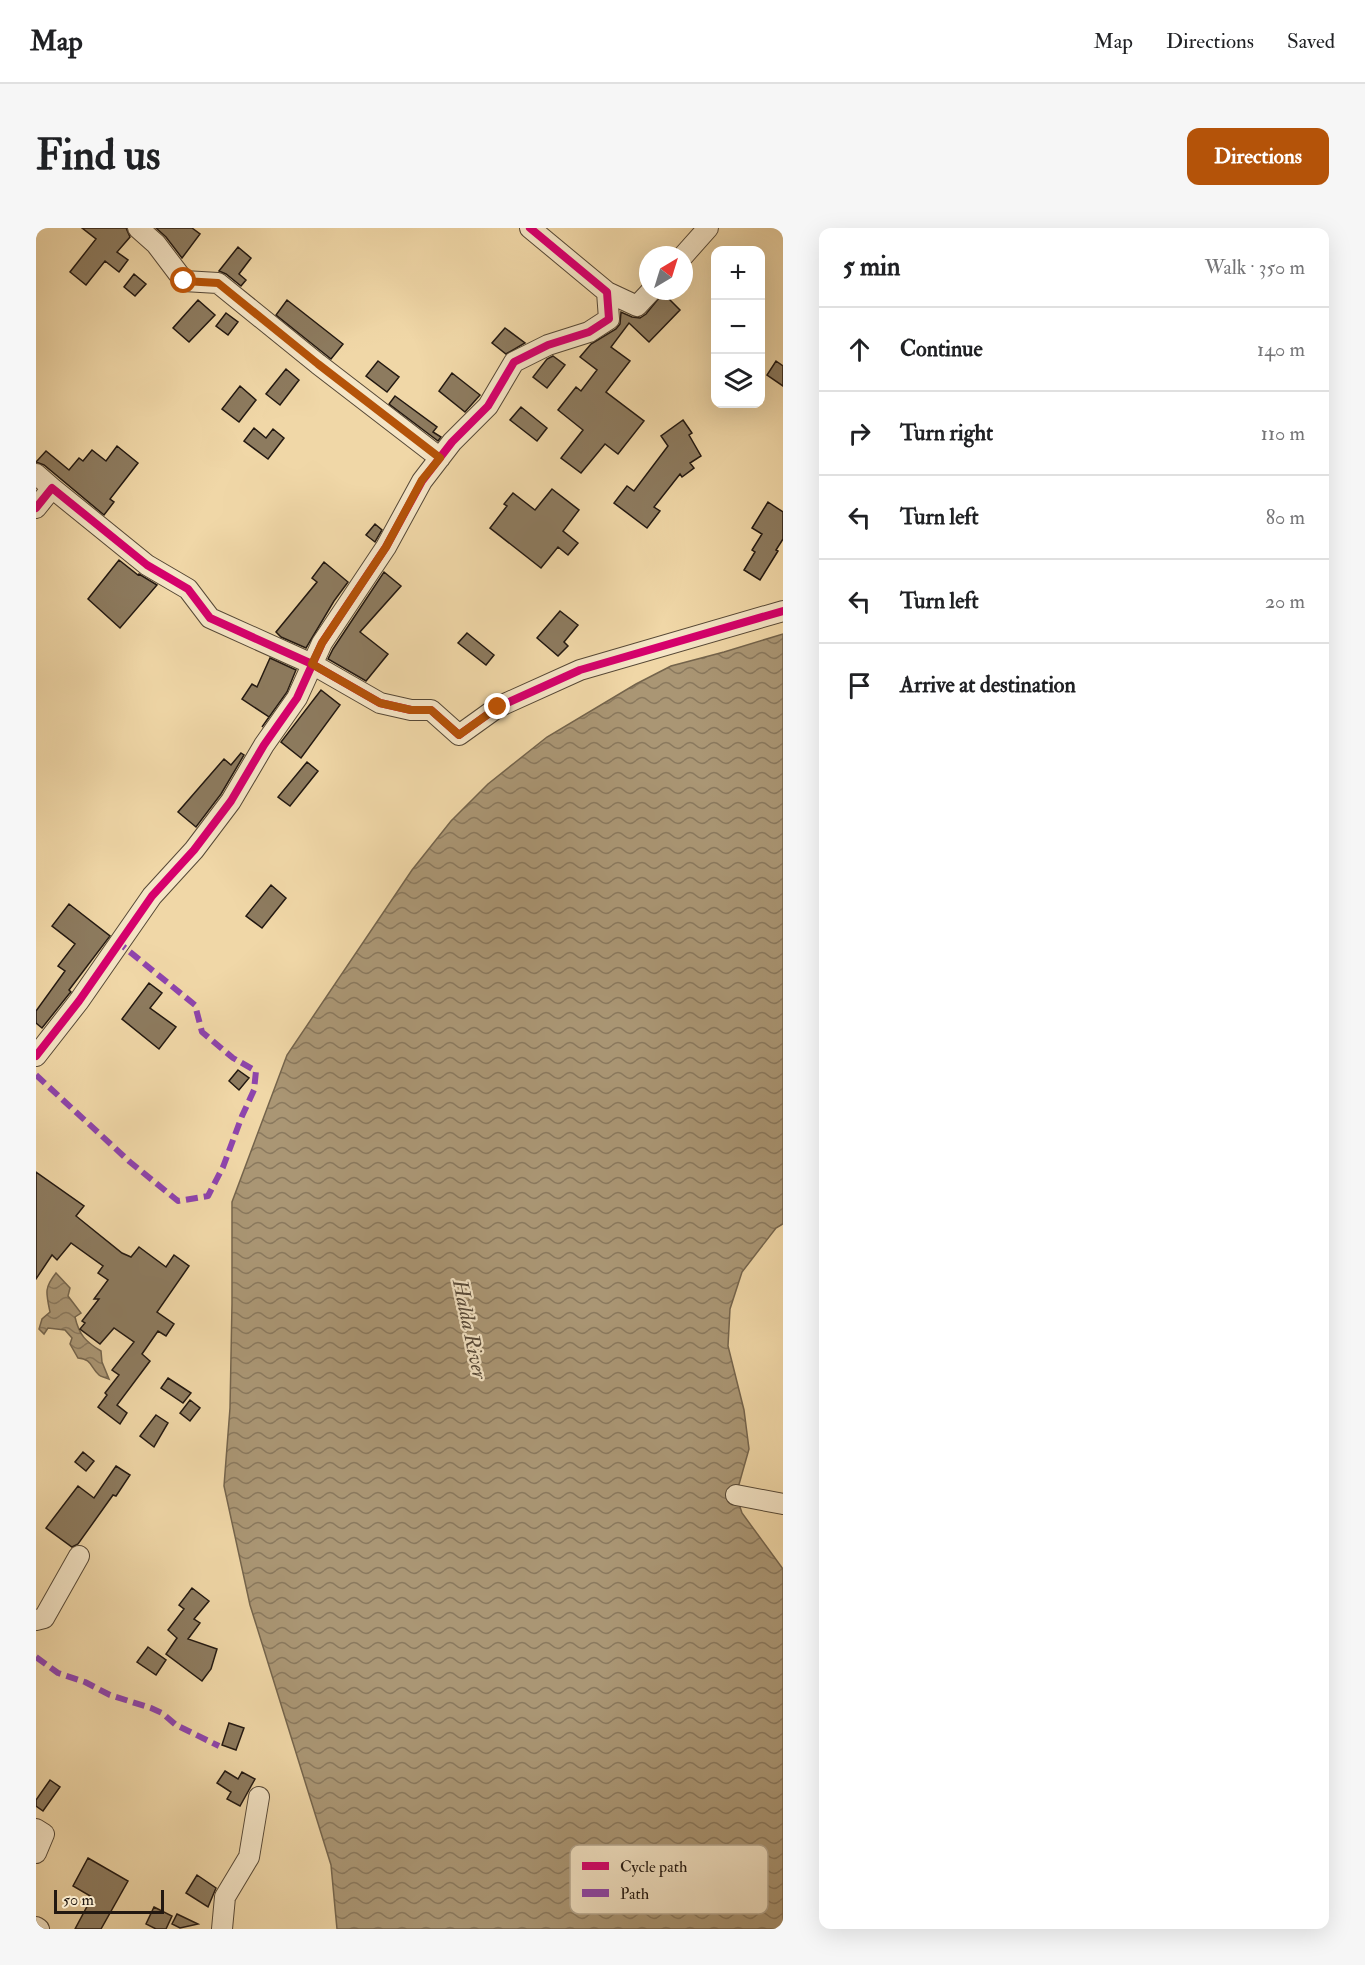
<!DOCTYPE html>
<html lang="en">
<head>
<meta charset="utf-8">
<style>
  :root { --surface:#fff; --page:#f6f6f6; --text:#202124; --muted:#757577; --line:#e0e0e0; --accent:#b45309 }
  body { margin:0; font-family:"IM FELL Double Pica",serif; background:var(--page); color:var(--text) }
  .controls { position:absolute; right:18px; top:18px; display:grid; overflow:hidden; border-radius:12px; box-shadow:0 6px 24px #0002 }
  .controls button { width:54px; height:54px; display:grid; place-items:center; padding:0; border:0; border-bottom:2px solid var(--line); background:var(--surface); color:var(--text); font:30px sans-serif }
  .compass { position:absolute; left:603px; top:18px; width:54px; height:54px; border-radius:50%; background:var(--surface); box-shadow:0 6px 24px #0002; rotate:38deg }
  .scale { position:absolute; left:18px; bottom:15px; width:110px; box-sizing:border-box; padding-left:6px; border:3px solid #221811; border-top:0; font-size:16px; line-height:21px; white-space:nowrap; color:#221811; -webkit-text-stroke:4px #f5e5c6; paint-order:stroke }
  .stop { position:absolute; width:18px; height:18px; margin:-14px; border:4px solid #b45309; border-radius:50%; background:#fff }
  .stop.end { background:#b45309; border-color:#fff; box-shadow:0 2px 6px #0008 }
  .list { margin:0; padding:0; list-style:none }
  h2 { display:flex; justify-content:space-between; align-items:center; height:78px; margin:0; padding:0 24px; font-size:26px }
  h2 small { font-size:20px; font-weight:400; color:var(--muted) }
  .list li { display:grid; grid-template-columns:39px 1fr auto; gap:18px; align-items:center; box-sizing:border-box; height:84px; padding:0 24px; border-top:2px solid var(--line) }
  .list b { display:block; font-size:22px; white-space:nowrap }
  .list em { font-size:20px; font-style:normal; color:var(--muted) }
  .icon { flex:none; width:33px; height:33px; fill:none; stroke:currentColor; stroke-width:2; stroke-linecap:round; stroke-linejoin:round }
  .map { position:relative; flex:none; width:747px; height:1701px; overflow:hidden; border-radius:12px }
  header { display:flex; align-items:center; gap:36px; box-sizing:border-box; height:84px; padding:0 30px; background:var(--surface); border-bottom:2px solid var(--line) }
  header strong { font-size:28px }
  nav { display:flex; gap:33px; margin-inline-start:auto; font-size:21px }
  .intro { display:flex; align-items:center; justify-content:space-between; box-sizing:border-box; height:144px; padding:0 36px }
  h1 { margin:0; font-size:42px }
  .button { padding:15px 27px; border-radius:12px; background:var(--accent); color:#fff; font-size:21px; font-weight:700 }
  main { display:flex; gap:36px; padding:0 36px }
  aside { flex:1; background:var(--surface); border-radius:12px; box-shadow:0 6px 24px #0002 }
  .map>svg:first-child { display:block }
</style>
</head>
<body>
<header>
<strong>Map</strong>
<nav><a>Map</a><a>Directions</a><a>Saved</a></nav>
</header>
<div class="intro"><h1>Find us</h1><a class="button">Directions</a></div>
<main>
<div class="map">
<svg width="747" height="1701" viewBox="0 0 747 1701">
  <defs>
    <pattern id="water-waves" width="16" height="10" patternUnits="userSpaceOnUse" patternTransform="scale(1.5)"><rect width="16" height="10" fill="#aa9674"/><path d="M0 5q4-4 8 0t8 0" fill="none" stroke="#8a795e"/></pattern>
  </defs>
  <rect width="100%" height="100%" fill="#f0d7a7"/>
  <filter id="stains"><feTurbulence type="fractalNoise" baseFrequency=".00333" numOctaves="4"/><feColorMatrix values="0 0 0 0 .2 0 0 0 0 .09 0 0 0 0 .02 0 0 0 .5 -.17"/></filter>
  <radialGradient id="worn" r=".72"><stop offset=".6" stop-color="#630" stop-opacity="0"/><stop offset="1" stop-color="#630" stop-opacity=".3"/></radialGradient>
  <path fill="url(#water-waves)" stroke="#74644c" stroke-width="1.5" d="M747 406V996L740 1000 706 1044 694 1081 692 1118 708 1182 713 1221 700 1267 706 1285 747 1341V1701H301L295 1637 214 1377 188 1258 194 1180 196 1076V974L251 827 376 642 415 593 452 556 511 509 600 456 635 438 688 424Z
    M20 1045 34 1060 32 1068 45 1085 39 1089C43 1107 50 1114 65 1123L66 1134 73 1151C69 1149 65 1149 63 1147 54 1139 56 1131 42 1130L34 1116 36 1110 29 1102 12 1100 8 1106 3 1101 6 1091 14 1084C10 1065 8 1060 20 1045Z"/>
  <path fill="#8d7b5f" stroke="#221811" stroke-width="1.5" d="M46 0H90L94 9 81 24 92 32 83 44 69 33 50 57 34 44 60 11Z
    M120 0H156L164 6 146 30 130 9Z
    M202 19 215 30 203 46 210 52 205 58 190 46 183 43Z
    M98 46 110 56 99 68 88 59Z
    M627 65 644 82 613 114 593 95 575 119 594 133 570 164 608 193 582 226 569 216 545 245 525 230 547 202 522 182 540 159 545 163 561 142 544 129 555 116 580 101 584 96 585 84 596 89 604 90 610 86Z
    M162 72 179 87 153 114 137 100Z
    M251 72 307 116 295 131 240 87Z
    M190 85 202 94 192 107 180 98Z
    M469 100 489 115 470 126 456 115Z
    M517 128 529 137 511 160 497 149 511 131Z
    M342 133 363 149 351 164 330 148Z
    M740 133 747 138V158L731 147Z
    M250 141 263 152 244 177 230 166Z
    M416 145 444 167 429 184 403 163Z
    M204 158 220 172 203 194 186 181Z
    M359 168 401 199 397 204 405 209 402 213 353 176Z
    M485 179 511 200 501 213 474 192Z
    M647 192 656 205 653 207 665 228 654 235 658 240 646 249 644 246 618 279 624 283 611 300 578 275 591 258 598 263 632 218 625 208Z
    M218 200 230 210 237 201 248 210 232 231 208 213Z
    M81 218 102 235 74 271 78 274 68 287 8 237 0 234 10 223 33 242 43 230 47 233 56 222 70 233Z
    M516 261 543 282 527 303 542 315 532 327 522 319 505 340 454 300 471 278 468 276 477 265 499 282Z
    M732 274 747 284V311L740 322 742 323 724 352 708 342 719 324 716 322 726 306 716 300Z
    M339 296 346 302 339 314 330 307Z
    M83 332 102 347 103 346 121 357 84 400 52 371Z
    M288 334 312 354 298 373 270 420 245 409 240 404 281 354 276 350Z
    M348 344 365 358 324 404 352 426 330 453 292 431 297 421Z
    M524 383 542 397 528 414 532 418 522 428 501 410Z
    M431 405 458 427 450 437 422 415Z
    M234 430 260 442 251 464 226 499 233 489 206 471 216 456 221 459Z
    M285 462 304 477 265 530 245 514Z
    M205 525 208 527 185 566 160 599 142 584 188 531 195 537Z
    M271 534 282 543 254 578 242 569Z
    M235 657 250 670 226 700 210 688Z
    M33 676 74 708 33 762 35 764 33 766 6 800 0 795V783L29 743 22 738 39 716 16 698Z
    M113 755 126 765 114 780 140 799 123 821 86 791Z
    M202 842 213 850 203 862 193 853Z
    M0 944 48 978 40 988 86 1025 95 1029 103 1019 130 1039 138 1027 153 1038 121 1084 138 1096 130 1108 122 1103 106 1126 114 1133 81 1177 91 1185 84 1196 62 1179 71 1167 69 1165 83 1147 76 1142 98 1114 78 1100 64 1116 44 1101 49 1095 46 1093 63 1071H58L72 1052 62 1045 67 1038 35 1015 21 1032 16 1027 0 1051Z
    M132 1150 155 1165 147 1175 125 1160Z
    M154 1172 164 1180 154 1193 144 1185Z
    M120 1187 132 1195 118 1219 104 1208Z
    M47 1224 58 1233 50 1243 39 1234Z
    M80 1238 94 1247 80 1268 77 1267 42 1316 36 1319 10 1300 42 1258 58 1270Z
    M156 1360 173 1373 158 1391 164 1395 152 1411 181 1421 175 1441 166 1453 130 1426 141 1410 132 1402 148 1381 143 1377Z
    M112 1419 130 1432 120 1447 101 1434Z
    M193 1495 208 1500 200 1522 186 1517Z
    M189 1543 202 1551 206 1544 219 1551 204 1578 191 1571 195 1564 181 1555Z
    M14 1552 24 1559 7 1583 0 1578V1572Z
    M52 1630 92 1653 65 1701H39L56 1669 37 1658Z
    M161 1647 180 1660 172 1679 150 1665Z
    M118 1679 136 1688 130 1701H120L110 1696Z
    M141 1686 162 1696 144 1700 136 1696Z"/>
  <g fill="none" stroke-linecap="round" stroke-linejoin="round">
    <g stroke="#564836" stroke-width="22">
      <path id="minor" d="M102 0 120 16 148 53 182 55 282 136 404 230
        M648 27 672 0
        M571 64 601 78 615 63
        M0 246 16 260
        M0 280 16 260 111 337 152 361 174 390 276 436 344 475 375 482H395L423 507 462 479 544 442 747 383
        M0 828 43 773 116 668 158 622 195 573 228 517 261 470 286 415 350 319 386 253 416 214 452 178 478 134 512 117 553 104 573 91 571 64 494 0
        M700 1267 747 1276
        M0 1392 8 1390 43 1328
        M0 1601 8 1606 0 1625
        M0 1699 3 1701
        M186 1701 189 1669 213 1629 223 1569"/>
    </g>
    <use href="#minor" stroke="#f5e5c6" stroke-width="20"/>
    <path stroke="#8e44ad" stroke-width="6" stroke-dasharray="12 6" stroke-linecap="butt" d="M0 847 94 934 142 973 172 968 187 939 206 888 218 862 220 843 197 830 166 804 159 777 83 715
      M0 1429 22 1445 49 1454 74 1467 115 1480 126 1485 140 1497 183 1518"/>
    <g stroke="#f5e5c6" stroke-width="11">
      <path id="cycleway" d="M0 280 16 260 111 337 152 361 174 390 276 436 344 475 375 482H395L423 507 462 479 544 442 747 383
        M0 828 43 773 116 668 158 622 195 573 228 517 261 470 286 415 350 319 386 253 416 214 452 178 478 134 512 117 553 104 573 91 571 64 494 0"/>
    </g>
    <use href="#cycleway" stroke="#d6006c" stroke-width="8"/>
  </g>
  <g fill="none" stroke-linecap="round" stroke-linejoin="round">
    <path stroke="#b45309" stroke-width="8" d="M148 53 182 55 282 136 404 230 386 252 350 319 286 415 276 436 344 475 375 482H395L423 507 462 479"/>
  </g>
  <g text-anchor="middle" stroke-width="4.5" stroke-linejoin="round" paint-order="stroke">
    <g font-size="21" font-style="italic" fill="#584a39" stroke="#f5e5c6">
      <text transform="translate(434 1101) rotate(78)" y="7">Halda River</text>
    </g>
  </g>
  <rect x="534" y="1617" width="198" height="69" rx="9" fill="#f5e5c6" stroke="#b6a890" stroke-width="1.5"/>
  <rect x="546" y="1634" width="27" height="8" fill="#d6006c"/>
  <rect x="546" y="1661" width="27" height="8" fill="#8e44ad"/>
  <g font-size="16" fill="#221811">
    <text x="584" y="1644">Cycle path</text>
    <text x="584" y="1671">Path</text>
  </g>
  <rect width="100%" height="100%" filter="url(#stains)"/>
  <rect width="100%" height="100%" fill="url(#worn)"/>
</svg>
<div class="controls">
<button>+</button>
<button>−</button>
<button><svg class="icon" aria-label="layers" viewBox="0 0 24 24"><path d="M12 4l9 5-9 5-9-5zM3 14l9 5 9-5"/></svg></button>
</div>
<svg class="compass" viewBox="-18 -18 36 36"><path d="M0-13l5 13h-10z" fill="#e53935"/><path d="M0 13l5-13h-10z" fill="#757577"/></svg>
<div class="scale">50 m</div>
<div class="stop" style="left:148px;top:53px"></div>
<div class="stop end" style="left:462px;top:479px"></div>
</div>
<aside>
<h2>5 min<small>Walk · 350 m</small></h2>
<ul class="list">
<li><svg class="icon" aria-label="ahead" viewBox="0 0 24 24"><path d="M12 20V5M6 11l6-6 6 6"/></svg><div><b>Continue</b></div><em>140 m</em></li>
<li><svg class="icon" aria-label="right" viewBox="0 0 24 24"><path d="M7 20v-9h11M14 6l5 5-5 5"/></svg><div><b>Turn right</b></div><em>110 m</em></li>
<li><svg class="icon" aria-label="left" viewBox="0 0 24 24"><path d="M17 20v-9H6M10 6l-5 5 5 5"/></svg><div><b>Turn left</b></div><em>80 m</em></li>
<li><svg class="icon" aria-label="left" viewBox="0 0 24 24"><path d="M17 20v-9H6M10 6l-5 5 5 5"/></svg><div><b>Turn left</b></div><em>20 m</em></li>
<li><svg class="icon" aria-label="arrive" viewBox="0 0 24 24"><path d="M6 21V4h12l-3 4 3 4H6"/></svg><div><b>Arrive at destination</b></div></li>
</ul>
</aside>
</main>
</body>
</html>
